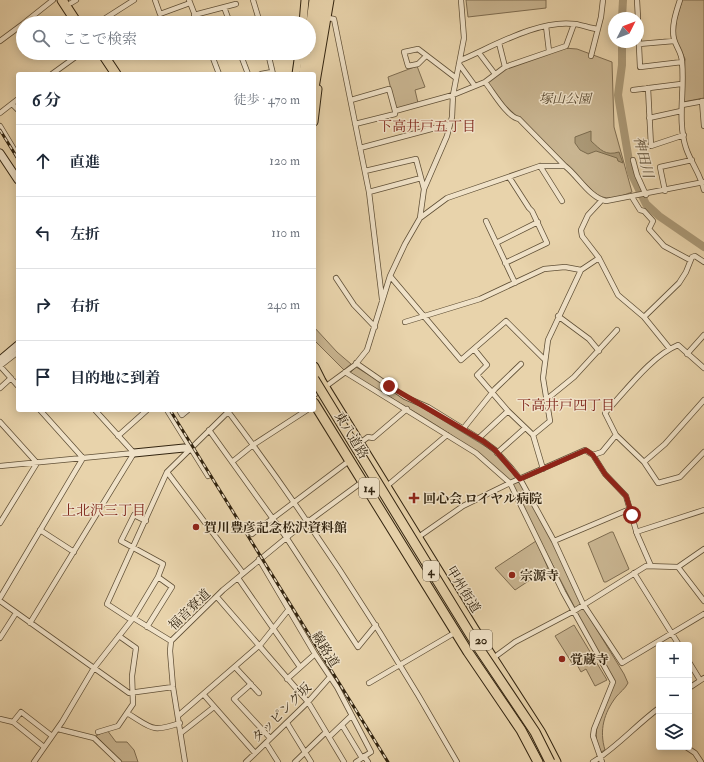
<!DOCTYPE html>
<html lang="ja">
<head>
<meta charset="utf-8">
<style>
  :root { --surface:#fff; --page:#f2f2f3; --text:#1f2937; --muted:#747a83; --line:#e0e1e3 }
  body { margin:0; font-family:"IM FELL Double Pica","Noto Serif JP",serif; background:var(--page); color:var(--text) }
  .controls { position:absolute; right:12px; bottom:12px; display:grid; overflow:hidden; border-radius:4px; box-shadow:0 2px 10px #0003 }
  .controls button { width:36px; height:36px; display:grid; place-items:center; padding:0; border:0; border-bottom:1px solid var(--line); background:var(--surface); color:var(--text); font:20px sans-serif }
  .compass { position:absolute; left:608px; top:12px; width:36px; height:36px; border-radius:50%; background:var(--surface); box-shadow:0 2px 10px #0003; rotate:48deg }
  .stop { position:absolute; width:12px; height:12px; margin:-9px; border:3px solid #8f2418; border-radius:50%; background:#fff }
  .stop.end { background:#8f2418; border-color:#fff; box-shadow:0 1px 4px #0008 }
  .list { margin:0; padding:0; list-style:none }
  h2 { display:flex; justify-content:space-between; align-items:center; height:52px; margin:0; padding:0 16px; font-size:17px }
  h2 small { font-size:13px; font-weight:400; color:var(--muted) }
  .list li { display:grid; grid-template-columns:26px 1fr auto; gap:12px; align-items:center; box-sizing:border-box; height:72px; padding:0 16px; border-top:1px solid var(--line) }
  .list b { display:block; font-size:15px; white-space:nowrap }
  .list em { font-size:13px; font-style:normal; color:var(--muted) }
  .icon { flex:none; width:22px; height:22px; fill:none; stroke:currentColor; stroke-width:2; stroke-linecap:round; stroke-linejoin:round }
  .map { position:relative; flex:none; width:704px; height:762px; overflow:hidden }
  .search { position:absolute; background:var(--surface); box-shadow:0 2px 10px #0003; left:16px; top:16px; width:300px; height:44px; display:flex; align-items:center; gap:10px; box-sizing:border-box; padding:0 14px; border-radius:22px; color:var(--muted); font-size:15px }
  .panel { position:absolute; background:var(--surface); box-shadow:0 2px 10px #0003; left:16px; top:72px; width:300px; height:340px; border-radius:4px }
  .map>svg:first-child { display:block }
</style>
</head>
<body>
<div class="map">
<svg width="704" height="762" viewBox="0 0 704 762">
  <rect width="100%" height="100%" fill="#e8d3ab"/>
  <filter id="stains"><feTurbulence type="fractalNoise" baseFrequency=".005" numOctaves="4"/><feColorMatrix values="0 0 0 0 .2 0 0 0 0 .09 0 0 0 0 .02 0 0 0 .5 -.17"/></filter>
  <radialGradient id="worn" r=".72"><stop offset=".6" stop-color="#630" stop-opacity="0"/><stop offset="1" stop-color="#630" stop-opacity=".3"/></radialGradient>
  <path fill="#c9b591" stroke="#7e6c50" d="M466 0H546V8L468 17Z
    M682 0H704V98L683 102 685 59 675 38 676 21Z
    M564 48 577 49 612 62 614 127 632 192C619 197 607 202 595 193L504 104 487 82 506 68Z
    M417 66 425 87 415 90 418 103 396 110 388 77Z
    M314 327 337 352 351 364 344 370 314 340Z
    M356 367 493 451 518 478 509 481C463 436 404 407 350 373Z
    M520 479 536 507 583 604 575 608 510 483Z
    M611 532H613L629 569 606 582H604L588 543Z
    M536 541 548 568 515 590 495 568Z
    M583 607 624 674 628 683C625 689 620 692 616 697 604 713 599 730 605 750L599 753C591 725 602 712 613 687L575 612Z
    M574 625 607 680 595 686 586 669 581 672 575 661 572 663 555 636Z
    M107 730 116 742H127L134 750 138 762H122L96 736Z"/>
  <path fill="#aa9876" stroke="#7a6a4d" d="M591 131V141C601 150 605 156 619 152L623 163 618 161 617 158 596 151 588 154 580 150 575 143V137Z"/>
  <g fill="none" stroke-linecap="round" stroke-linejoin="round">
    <path stroke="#aa9876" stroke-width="8" d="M622 18 623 0
      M622 42V65L618 95 631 173 646 204 659 216 704 247"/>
    <g stroke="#605037" stroke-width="6">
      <path id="street" d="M155 0 160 14 190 3
        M189 0 198 23
        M253 0 260 23
        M637 0 638 18
        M680 0C676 12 671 27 674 39 676 47 682 53 682 62 685 90 677 120 686 148 691 163 700 173 704 190
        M71 3 76 0
        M224 7 230 23
        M194 15 236 4
        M328 18 334 19 369 192 382 299
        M24 23 53 0
        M98 23 134 0
        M546 26 549 51
        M638 26 640 67 682 62
        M0 41 23 24
        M499 43 505 67
        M639 44 674 41
        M211 53 219 74
        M240 53 248 74
        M268 53 273 74
        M479 53 495 74
        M426 56 418 64 408 66 404 52 418 49 456 78
        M591 56 601 17 603 0
        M461 60C494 46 539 19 575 24 582 25 590 28 597 29
        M459 64 475 86
        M52 74 81 53
        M261 74 272 72
        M485 82C493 92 507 117 519 119L565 166
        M648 88 651 146 684 135
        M633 90 681 84
        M351 100 389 89 395 111
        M702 101 704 126
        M12 104 18 110
        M682 105 704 101
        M0 113 18 99
        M649 118 681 111
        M355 124 395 114V111L453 95 485 82 505 67 566 46 574 24
        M0 126 18 156
        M360 148 450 124
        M633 160 637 175 646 195
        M540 166 562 201
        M365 171 416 159 424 189
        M665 191 660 167 692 160
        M369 192 421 178
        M632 197 640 210 644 211 653 221 649 229 664 246 690 260
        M601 201 588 215 581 230 582 236 599 258 618 295 644 317 670 349
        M420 218 424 189 447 136 452 117 453 95 464 38 461 0
        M486 221 515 283
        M496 243 538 222
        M505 263 547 243 532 211 529 208 509 177
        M390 276 461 360 506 321 544 359
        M336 278 354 305 375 327
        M558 316 589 339 599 351
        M644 317 679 283 686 272 692 257 695 256 704 262
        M405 322 480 299 544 269 565 267 581 270
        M474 349 487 365 477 375 508 411 533 435 543 469
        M687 354 704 335
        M356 363 405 397 428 407 483 441 495 450 512 469 520 479 554 541 583 604 622 663 704 614
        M0 366 18 386
        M0 366 18 352
        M704 368 678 345C651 356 625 392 605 413L616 435 644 462 658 483 680 477 704 452
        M345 372 476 453 510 483 563 592 613 682 594 729 593 736 602 762
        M0 388 11 378
        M314 395 355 365 367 350 390 276 405 244 420 218 447 198 540 166H565C578 176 590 198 606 201L704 182
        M547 399 574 377 617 330
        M95 410 134 453
        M167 410 208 476
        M179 410 182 415 188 410
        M227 410C312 523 388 640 457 762
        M0 422 37 463 0 523
        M463 429 495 389 521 364
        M209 430 286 537 358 647 376 625
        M533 435 550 421 543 378 548 340 581 270 599 258
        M118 436 147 410
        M479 438 508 411
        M360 443 368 437 373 438 407 409
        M497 453 525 428
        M593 455 602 452 616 435
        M232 462 253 445 307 410
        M644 462 665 444 704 400
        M0 466 134 453
        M167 472 243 573
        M387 486 447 435
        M309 521 362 482
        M40 530 74 552
        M636 532 704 510
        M252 534 349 461
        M417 538 463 506 510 483 585 450 593 455 605 474 626 496 637 534 651 566
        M554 541 630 509
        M259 559 315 654 337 687 371 752 356 762
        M678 567 704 601
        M634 573 679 645
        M238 578 300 667
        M217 597 308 702 344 762
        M0 598 83 458 40 410
        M0 601 129 693 173 687
        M30 623 134 453
        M147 627 172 587 158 577
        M0 638 16 613
        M171 641 135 619H130L107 604 167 472 230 410
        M492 659 515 642 574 611 646 566 678 567 704 549
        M689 662 700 680
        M235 667 259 693
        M287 679 315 654
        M369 683 456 632
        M251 684 234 699 270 738
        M689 688 704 678
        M204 695 255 753
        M127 713C152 728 151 733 180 723
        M179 715 261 644 289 609
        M0 719 13 722 44 747
        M13 722 21 712 52 736
        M287 723 311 762
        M342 725 362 758
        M58 729 94 738 119 762
        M98 732 118 726 133 704 132 676 136 648 119 636
        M181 733 214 707
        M329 737 351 716
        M266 743 278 762
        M686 747 695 753 701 762
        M364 756 368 762
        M34 762 62 722 94 668 134 617 158 577 163 564 121 541 134 515 146 521
        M185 762 173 687 170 651 171 641 223 590 308 520
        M246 762 308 702 330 677
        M295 762 326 732
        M593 762C617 747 636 725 659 708"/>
    </g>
    <g stroke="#322410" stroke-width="9">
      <path id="secondary" d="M0 153 18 180
        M0 360 18 345
        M134 453 184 448 190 449"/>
    </g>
    <g stroke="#322410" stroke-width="9">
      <path id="primary" d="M303 23 305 0
        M296 74 299 53
        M314 94 330 0
        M314 122 318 89"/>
    </g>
    <g stroke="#322410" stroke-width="11">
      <path id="highway" d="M62 0 77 23
        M309 37 314 0
        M102 53 116 74
        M304 74 306 53
        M312 74 323 0
        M314 367 321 381 474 629 541 733 556 762
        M314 403 468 652 521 730 538 762"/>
    </g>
    <use href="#street" stroke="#f0e2c8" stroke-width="4.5"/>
    <use href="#secondary" stroke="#f0e2c8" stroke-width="7"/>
    <use href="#primary" stroke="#e8d3ab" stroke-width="7"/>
    <use href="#highway" stroke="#e8d3ab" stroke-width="9"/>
    <g stroke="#322410" stroke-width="3">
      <path id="rail" d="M0 130 18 159
        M170 410 388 762"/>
    </g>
    <use href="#rail" stroke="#f0e2c8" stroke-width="1.5" stroke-dasharray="4.5" stroke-linecap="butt"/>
    <g stroke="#322410" stroke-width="11" stroke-linecap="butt">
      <path id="highway-bridge" d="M314 379 478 647 535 732 550 762"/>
    </g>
    <use href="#highway-bridge" stroke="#e8d3ab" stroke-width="9"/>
  </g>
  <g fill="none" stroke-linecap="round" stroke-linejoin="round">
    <path stroke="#8f2418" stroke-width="5" d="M389 386 483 441 495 450 520 479 586 450 593 455 605 474 626 496 632 515"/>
  </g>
  <g fill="#8f2418" stroke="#f0e2c8" stroke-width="1.5">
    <path d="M412 492h4v4h4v4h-4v4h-4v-4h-4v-4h4z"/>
    <circle cx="196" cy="527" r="4"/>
    <circle cx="512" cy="575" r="4"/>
    <circle cx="562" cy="659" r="4"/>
  </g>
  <g text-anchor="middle" stroke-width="3" stroke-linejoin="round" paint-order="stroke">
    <g fill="#f0e2c8" stroke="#6b5d47" stroke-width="1">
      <rect x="359" y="478" width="20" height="20" rx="3"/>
      <rect x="423" y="561" width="16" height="20" rx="3"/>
      <rect x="470" y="630" width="22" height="20" rx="3"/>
    </g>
    <g font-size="12" font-weight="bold" fill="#322410">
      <text x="369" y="492">14</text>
      <text x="431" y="575">4</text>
      <text x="481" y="644">20</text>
    </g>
    <g font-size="13" font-style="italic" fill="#584830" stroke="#f0e2c8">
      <text x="565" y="103">塚山公園</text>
    </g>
    <g font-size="13" fill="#322410" stroke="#f0e2c8">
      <text transform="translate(352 435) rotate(59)" y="5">東八道路</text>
      <text transform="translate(464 589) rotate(58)" y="5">甲州街道</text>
      <text transform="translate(189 609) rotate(-44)" y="5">福音寮道</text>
      <text transform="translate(326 649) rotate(58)" y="5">線路道</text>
      <text transform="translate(281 712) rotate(-45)" y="5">タッピング坂</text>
    </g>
    <g font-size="13" font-weight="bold" fill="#322410" stroke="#f0e2c8" text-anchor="start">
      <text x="423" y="503">回心会 ロイヤル病院</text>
      <text x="204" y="532">賀川豊彦記念松沢資料館</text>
      <text x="520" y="580">宗源寺</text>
      <text x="570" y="664">覚蔵寺</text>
    </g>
    <g font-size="14" fill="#7a1f14" stroke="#f0e2c8">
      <text x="427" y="131">下高井戸五丁目</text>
      <text x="566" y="410">下高井戸四丁目</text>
      <text x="104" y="515">上北沢三丁目</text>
    </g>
    <g font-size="14" font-style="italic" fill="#56472f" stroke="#f0e2c8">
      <text transform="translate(644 157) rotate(76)" y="5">神田川</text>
    </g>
  </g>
  <rect width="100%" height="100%" filter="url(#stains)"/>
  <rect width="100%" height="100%" fill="url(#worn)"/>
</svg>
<div class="controls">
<button>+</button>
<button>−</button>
<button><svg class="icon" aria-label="layers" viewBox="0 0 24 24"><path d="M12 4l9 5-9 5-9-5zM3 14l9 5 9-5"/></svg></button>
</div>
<svg class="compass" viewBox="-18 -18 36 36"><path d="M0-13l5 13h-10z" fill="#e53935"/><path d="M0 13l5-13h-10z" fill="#747a83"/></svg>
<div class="stop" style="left:632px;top:515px"></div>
<div class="stop end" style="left:389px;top:386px"></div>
<div class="search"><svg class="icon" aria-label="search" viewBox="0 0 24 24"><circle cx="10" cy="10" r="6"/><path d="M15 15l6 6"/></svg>ここで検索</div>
<section class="panel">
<h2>6 分<small>徒歩 · 470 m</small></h2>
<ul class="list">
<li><svg class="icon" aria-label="ahead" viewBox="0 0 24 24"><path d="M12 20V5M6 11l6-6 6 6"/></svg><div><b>直進</b></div><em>120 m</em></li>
<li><svg class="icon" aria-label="left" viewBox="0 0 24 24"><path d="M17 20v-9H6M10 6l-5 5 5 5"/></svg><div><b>左折</b></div><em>110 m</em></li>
<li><svg class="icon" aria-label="right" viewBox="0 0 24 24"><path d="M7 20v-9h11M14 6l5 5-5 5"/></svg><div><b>右折</b></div><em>240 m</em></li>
<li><svg class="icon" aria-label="arrive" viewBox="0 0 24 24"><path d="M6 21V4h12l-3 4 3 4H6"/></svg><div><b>目的地に到着</b></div></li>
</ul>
</section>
</div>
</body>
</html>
